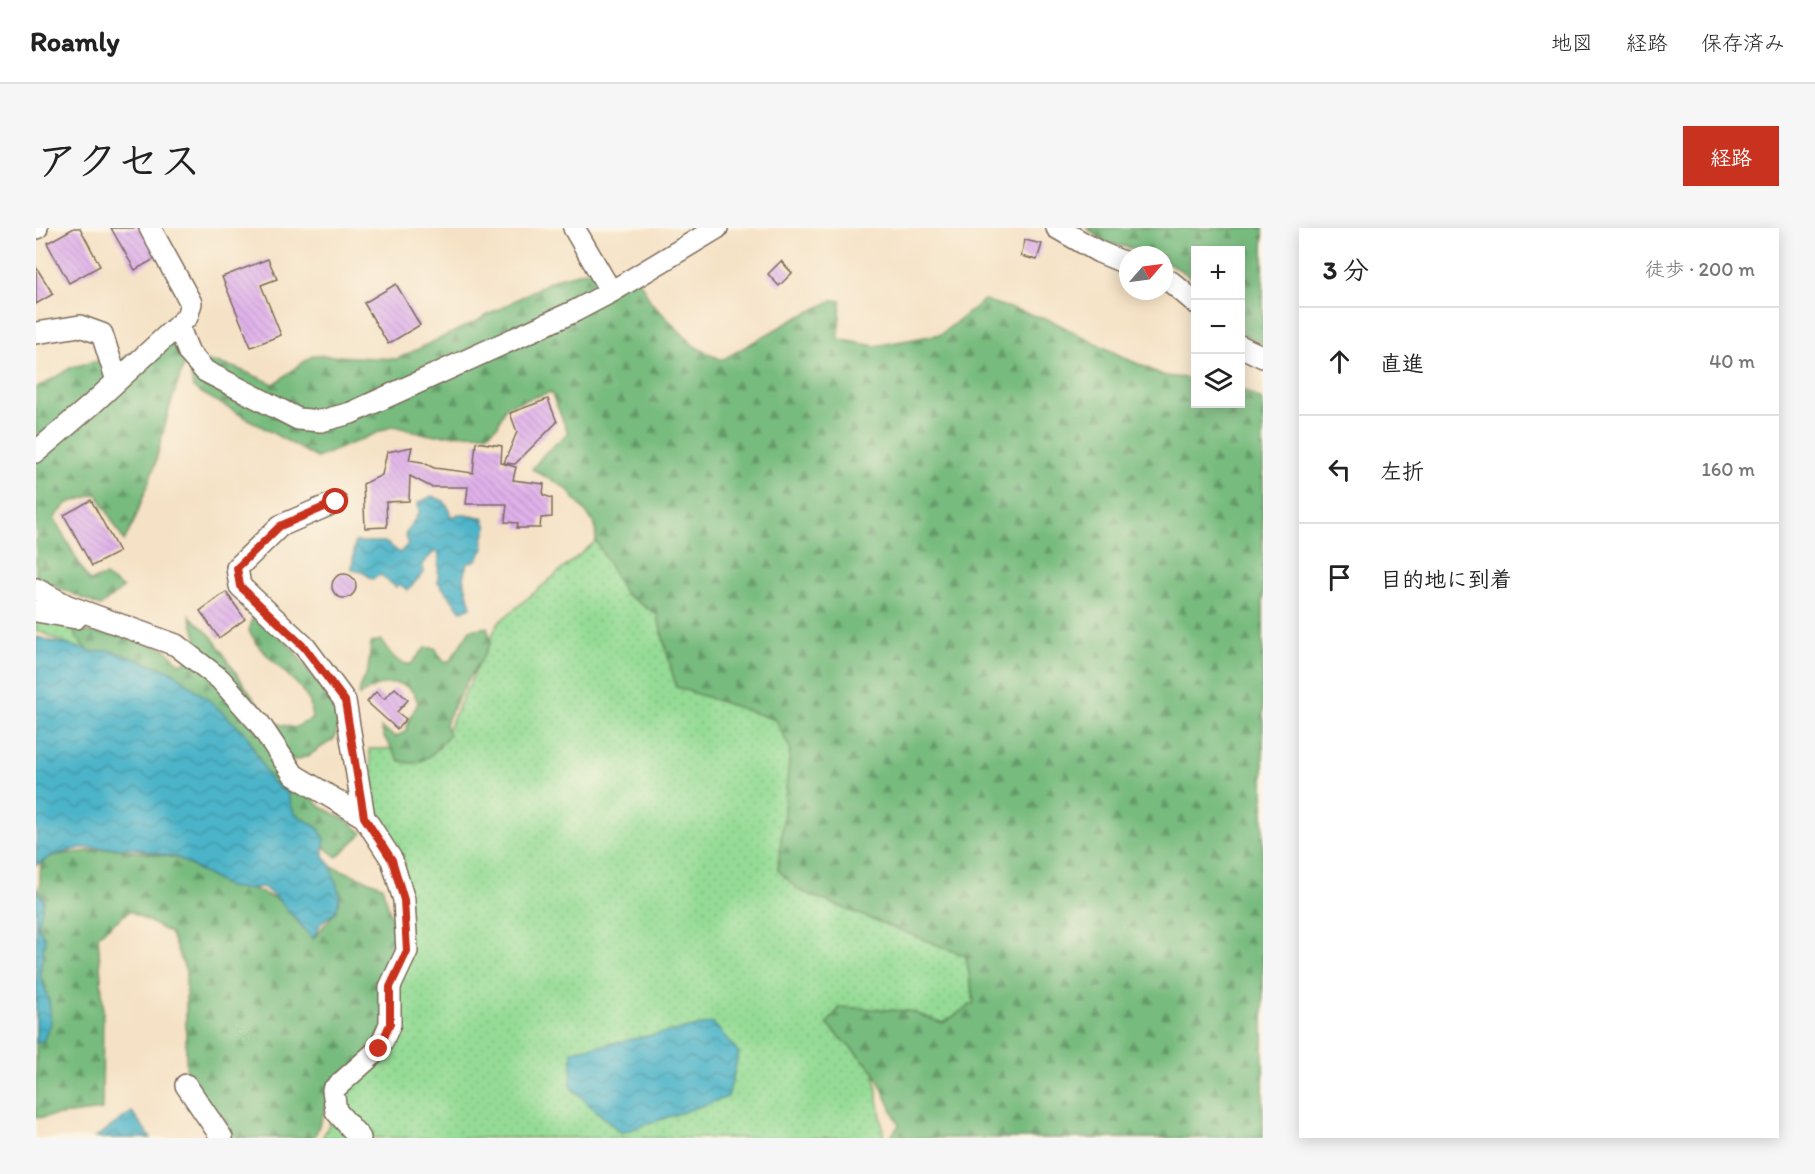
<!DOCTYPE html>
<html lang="ja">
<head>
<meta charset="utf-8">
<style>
  :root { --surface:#fff; --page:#f6f6f6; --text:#222; --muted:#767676; --line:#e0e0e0; --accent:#c8321e }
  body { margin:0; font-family:Itim,"Klee One",sans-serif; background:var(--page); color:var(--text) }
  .controls { position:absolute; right:18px; top:18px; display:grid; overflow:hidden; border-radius:0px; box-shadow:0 3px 15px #0003 }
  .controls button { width:54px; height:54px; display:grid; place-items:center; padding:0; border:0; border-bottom:2px solid var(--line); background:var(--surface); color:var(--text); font:30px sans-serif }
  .compass { position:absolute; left:1083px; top:18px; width:54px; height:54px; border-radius:50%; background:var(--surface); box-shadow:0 3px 15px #0003; rotate:62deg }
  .stop { position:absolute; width:18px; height:18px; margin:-14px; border:4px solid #c8321e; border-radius:50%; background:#fff }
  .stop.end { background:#c8321e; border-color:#fff; box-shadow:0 2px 6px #0008 }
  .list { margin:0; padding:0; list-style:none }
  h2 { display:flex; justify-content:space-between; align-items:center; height:78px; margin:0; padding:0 24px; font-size:26px }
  h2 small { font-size:20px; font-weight:400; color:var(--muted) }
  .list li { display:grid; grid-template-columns:39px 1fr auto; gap:18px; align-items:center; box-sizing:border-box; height:108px; padding:0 24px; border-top:2px solid var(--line) }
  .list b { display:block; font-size:22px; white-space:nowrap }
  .list em { font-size:20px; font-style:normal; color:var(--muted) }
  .icon { flex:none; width:33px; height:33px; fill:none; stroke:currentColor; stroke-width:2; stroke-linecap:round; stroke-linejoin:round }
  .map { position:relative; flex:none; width:1227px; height:910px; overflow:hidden; border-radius:0px }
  header { display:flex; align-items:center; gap:36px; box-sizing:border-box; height:84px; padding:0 30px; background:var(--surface); border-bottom:2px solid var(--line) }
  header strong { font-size:28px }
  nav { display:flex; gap:33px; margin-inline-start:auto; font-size:21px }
  .intro { display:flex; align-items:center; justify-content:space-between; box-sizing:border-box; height:144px; padding:0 36px }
  h1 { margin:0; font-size:42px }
  .button { padding:15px 27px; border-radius:0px; background:var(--accent); color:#fff; font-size:21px; font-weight:700 }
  main { display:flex; gap:36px; padding:0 36px }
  aside { flex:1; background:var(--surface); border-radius:0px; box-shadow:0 3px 15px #0003 }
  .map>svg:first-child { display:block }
</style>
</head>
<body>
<header>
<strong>Roamly</strong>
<nav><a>地図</a><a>経路</a><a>保存済み</a></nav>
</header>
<div class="intro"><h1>アクセス</h1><a class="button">経路</a></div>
<main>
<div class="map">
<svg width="1227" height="910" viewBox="0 0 1227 910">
  <defs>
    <pattern id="grass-dots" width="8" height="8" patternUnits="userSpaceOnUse" patternTransform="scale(1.5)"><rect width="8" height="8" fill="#94db95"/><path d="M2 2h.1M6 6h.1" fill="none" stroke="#80bc80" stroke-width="1.8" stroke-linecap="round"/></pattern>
    <pattern id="forest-firs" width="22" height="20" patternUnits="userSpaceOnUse" patternTransform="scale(1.5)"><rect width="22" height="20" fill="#77bb7e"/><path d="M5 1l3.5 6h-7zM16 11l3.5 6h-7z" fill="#639867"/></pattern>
    <pattern id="water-waves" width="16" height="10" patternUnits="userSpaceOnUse" patternTransform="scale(1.5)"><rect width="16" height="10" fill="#4bb4c9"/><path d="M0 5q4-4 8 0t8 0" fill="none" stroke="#4093a3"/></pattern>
    <pattern id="building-back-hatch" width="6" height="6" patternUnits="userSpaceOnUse" patternTransform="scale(1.5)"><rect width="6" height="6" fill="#dfb1ea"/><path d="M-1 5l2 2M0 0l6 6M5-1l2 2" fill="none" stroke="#c098c8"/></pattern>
  </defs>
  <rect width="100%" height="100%" fill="#fcf5e5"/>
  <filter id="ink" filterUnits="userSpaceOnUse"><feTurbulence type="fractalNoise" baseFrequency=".0167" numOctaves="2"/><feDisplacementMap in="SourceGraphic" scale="12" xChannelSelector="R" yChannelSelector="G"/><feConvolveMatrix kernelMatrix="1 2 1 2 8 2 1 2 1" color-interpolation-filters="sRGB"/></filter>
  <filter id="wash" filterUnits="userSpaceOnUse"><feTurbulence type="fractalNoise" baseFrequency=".008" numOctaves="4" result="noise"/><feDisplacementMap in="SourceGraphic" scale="24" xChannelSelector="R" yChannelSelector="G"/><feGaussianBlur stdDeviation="1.35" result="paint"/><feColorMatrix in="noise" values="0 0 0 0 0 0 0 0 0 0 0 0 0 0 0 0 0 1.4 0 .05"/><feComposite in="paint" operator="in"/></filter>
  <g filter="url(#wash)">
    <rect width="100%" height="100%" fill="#f5e2c6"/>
    <path fill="url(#grass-dots)" stroke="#68825a" stroke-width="1.5" d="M560 313 589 366 621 386 640 459 740 492 755 521 742 642 765 663 930 728 938 775 907 795 873 783 791 796 838 843 848 910H286L311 863 360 746 359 641 340 579 333 521 403 520 462 395Z
      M0 364 39 380 41 402 54 427 5 404H0Z"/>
    <path fill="url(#forest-firs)" stroke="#59724e" stroke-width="1.5" d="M1051 0H1227V116L1208 107 1205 103 1204 22H1160L1159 51 1128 32V27H1120L1116 25 1069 14Z
      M561 40 601 48 615 74 658 118 686 132 749 96 797 72 805 73 802 111 839 118 905 106 948 72 1016 93 1091 131 1129 148 1159 151 1160 176H1204L1205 161 1227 173V910H854L863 897 838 843 791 796 804 779 873 783 907 795 938 775 930 728 764 663 742 642 754 521 740 492 640 459 621 386 589 366 560 313 559 296 530 260 496 241 509 225 532 205 515 164 470 178 462 197 452 206 394 207 357 198 281 230 157 160 154 142 173 133 200 140 238 156 277 127 361 131 441 93 519 51Z
      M142 97 150 131 133 181 118 240 98 294 88 313 61 266 32 275 18 290 53 353 69 348 87 360 64 378 4 351 0 347V159L10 155 36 139 66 132 75 138Z
      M217 387 237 400 259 424 305 489 298 511 272 528 244 537 285 579 312 593 327 605 301 629 54 427 38 405 41 402 90 409 129 421 144 436 165 426 154 388 176 409 215 467 239 495 258 500 276 491 274 474 263 458 224 420 213 403Z
      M451 399 455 414 446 431 433 450 409 496 413 507C405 518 393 532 379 535 375 536 368 534 364 533L348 509 345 500 360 509 370 503 373 492 382 475C374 446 342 454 323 468L325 455 332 442 335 415 345 412C353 423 360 437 375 436L389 420H399L407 433H414L434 402Z
      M76 620 142 630 243 672 277 711 300 683 295 638 346 658 368 729 348 810 297 862 278 910H199L150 857V743L134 705 94 683 62 707 67 779 66 882 0 890V730L5 629Z"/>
    <path fill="url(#water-waves)" stroke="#436f74" stroke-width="1.5" d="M396 268 408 273 413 281 414 287 418 289 422 286 447 290 451 299 447 312 448 321 440 332 431 336 427 349 435 379 425 383 402 354 403 326 399 323 386 336 388 344 372 362 363 356 360 359 345 347 336 351 327 344 316 342 319 314H349L364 325 372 316 369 307 383 285 382 275Z
      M0 409 60 424 73 422 137 444 175 474 210 506 235 553 251 565 258 585 282 600 289 611 287 626 295 638 304 668 300 683 285 695 277 711 243 672 227 659 208 661 192 659 142 630 95 620H45L16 628 0 637Z
      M0 660 8 673 2 699 9 710 4 746 13 773 15 795 7 813 0 815Z
      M677 795 703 825 692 869 585 905 535 860 536 823Z
      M96 884 115 910H59Z"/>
    <g id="blocks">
      <path fill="url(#building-back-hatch)" d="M38 0H44L64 38 33 55 11 15Z
        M75 0H106L122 29 99 42Z
        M989 12 1006 16 1001 32 985 28Z
        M232 31 241 51 225 57 245 107 215 119 186 49Z
        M745 33 756 45 743 58 732 46Z
        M0 39 17 66 0 76Z
        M360 56 384 97 352 116 328 75Z
        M512 171 521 194 479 236 468 235 481 204 474 185Z
        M440 214 466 218 465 235 480 239 477 252 508 256 507 267 516 270V289L505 290 504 300H481L482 295 469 294 471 276H430L432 259H395L374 248 373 273 350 274 351 299 329 300 327 256 346 247 351 224 376 219 373 232 386 234 398 240 437 245Z
        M55 272 83 324 56 338 28 287Z
        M296 358a12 12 0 1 1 24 0a12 12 0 1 1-24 0Z
        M190 364 209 391 183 410 164 383Z
        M359 460 372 472 361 484 370 491 361 501 331 474 340 464 348 471Z"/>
    </g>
  </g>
  <g filter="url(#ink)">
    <use href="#blocks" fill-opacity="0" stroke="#7c6a59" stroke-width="1.5"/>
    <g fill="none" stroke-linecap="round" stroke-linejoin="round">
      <g stroke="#7c6a59" stroke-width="24">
        <path id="minor" d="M0 0H1
          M538 0 575 64
          M1021 0 1063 24 1092 36
          M1128 51 1135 54 1160 75
          M142 97 153 125 169 143 262 191 285 193 315 185 539 83 575 64 681 0
          M0 105 44 98 66 106 81 153
          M1204 118 1227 129
          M0 224 55 177 151 89 155 75 114 0
          M300 274 244 298 201 340 204 358 269 419 309 473 328 589
          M0 361 32 378 140 417 184 451 223 495 258 547 328 589 356 632 368 672 371 723 354 759V796L343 821 297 862 300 883 324 910
          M0 383 40 390
          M150 857 186 910"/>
      </g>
      <use href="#minor" stroke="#fff" stroke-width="21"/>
    </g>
  </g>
  <g fill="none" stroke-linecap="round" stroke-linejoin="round" filter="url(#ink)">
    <path stroke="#c8321e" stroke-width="8" d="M300 274 244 298 201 340 204 358 268 419 309 473 328 589 356 632 368 672 371 723 354 759V796L343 821"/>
  </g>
</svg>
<div class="controls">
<button>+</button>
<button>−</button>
<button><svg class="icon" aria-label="layers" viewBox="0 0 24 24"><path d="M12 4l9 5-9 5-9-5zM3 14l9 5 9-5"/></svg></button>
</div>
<svg class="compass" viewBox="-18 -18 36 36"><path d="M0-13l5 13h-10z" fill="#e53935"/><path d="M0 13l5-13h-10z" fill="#767676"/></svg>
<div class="stop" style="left:300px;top:274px"></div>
<div class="stop end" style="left:343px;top:821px"></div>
</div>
<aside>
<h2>3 分<small>徒歩 · 200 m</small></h2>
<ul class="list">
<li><svg class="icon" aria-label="ahead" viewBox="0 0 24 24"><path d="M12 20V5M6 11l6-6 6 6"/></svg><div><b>直進</b></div><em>40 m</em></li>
<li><svg class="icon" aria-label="left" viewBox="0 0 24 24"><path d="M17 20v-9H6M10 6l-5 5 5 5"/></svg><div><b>左折</b></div><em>160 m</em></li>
<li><svg class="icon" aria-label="arrive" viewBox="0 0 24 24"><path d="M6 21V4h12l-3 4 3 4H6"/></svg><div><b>目的地に到着</b></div></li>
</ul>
</aside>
</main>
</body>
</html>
